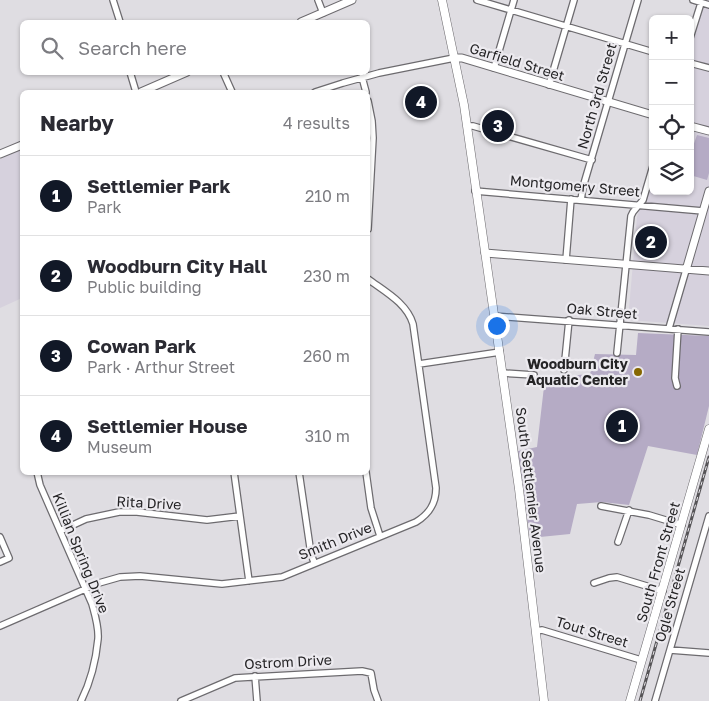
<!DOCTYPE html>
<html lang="en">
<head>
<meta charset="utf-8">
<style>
  :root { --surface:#fff; --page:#f7f7f7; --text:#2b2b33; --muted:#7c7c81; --line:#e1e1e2; --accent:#111827 }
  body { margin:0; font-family:"Golos Text",sans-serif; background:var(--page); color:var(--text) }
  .controls { position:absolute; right:15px; top:15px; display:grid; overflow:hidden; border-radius:8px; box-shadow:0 1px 4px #0004 }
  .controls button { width:45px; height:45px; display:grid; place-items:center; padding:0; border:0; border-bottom:1px solid var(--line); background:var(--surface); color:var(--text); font:25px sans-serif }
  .you { position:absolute; left:496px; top:325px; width:18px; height:18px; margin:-12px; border:4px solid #fff; border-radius:50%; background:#1a73e8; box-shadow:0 0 0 8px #1a73e833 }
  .badge { display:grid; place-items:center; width:32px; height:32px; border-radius:50%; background:var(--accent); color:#fff; font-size:16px; font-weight:700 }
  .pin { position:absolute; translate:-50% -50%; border:2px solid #fff; box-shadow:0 1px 5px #0006 }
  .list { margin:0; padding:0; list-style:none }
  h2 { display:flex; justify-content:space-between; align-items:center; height:65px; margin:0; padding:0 20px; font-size:21px }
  h2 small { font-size:16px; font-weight:400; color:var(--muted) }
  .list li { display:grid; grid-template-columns:32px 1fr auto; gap:15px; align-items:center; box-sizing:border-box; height:80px; padding:0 20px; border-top:1px solid var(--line) }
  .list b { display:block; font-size:19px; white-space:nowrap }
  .list p { margin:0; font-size:16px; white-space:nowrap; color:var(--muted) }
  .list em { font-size:16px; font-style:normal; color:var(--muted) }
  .icon { flex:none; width:28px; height:28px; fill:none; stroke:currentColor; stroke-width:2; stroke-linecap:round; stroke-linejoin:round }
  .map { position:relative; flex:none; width:709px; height:701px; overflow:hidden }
  .search { position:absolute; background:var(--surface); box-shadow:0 1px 4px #0004; left:20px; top:20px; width:350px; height:55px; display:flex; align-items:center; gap:12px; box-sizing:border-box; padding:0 18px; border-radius:8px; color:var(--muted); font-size:19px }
  .panel { position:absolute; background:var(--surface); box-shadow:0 1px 4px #0004; left:20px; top:90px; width:350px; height:385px; border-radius:8px }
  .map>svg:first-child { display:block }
</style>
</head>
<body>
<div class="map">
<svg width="709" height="701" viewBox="0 0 709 701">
  <rect width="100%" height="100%" fill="#dfdde2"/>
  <path fill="#d6d1dd" d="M704 0H709V326L628 320 637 217 653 167V191H690V45Z
    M22 149V298L0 308V159Z"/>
  <path fill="#b5abc5" d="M697 135 709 138V173L707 180 690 175V155Z
    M638 333 709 336V406L697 455 648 446 629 505 602 502 577 504 570 534 530 538 518 451 537 447 545 378 590 374 595 354 636 355Z"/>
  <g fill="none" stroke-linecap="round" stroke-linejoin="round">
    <g stroke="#6d6b6f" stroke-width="8">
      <path id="minor" d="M113 0 120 22
        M318 0 323 13
        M477 0 653 52
        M693 0 709 5
        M690 38 701 3
        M690 63 709 68
        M494 68 514 0
        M130 72 136 92
        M223 72 232 92
        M362 77 366 92
        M549 85 574 0
        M315 92 343 83 379 73 454 58
        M368 101 372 121 373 138 368 229
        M467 126H473L592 160
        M475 191 703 211
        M581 200 583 187 638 0
        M566 260 571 199
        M494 316 709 332
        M669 328 686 270
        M617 353 631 216 633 212 643 200 653 166
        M419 364 500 352
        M564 370 569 320
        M502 373 534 375
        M677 386 675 378 678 329
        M37 472 40 485 92 604C95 615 99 627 98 639 96 660 90 683 81 701
        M234 472 249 581
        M299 472 311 554 314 562
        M366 472 371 508 380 536
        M601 506 649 515 682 525
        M60 531 86 519 119 512H137L207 520 240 516
        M0 537 9 558 0 562
        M618 542 629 510
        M594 583 609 578 617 577 663 591
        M0 626 99 583 120 577 140 576 222 584 282 577 416 522C429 514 436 504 436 488L413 324C407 303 384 291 368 279
        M536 631 542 630 641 660
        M670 650 709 653
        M255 676 257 701
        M181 701 235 678 362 671 371 673 374 690 378 701
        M655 701 709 516"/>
    </g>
    <g stroke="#6d6b6f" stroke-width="9">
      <path id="tertiary" d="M301 22 352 0
        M454 58H462L653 115
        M141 92 187 72
        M690 126 709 131
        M0 154 22 145
        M485 253 709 271
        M686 270 709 191"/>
    </g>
    <g stroke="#6d6b6f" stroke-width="9">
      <path id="secondary" d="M442 0 464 105 519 489 544 701
        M630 701 709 429"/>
    </g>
    <use href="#minor" stroke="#fff" stroke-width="5.5"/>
    <use href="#tertiary" stroke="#fff" stroke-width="7"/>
    <use href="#secondary" stroke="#fff" stroke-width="8"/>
    <g stroke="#565457" stroke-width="3">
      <path id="rail" d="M640 701 709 457"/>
    </g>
    <use href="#rail" stroke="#eceaef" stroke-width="1" stroke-dasharray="4" stroke-linecap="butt"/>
  </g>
  <circle fill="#866701" stroke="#eceaef" stroke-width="2" cx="638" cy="372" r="5"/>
  <g text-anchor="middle" stroke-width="4.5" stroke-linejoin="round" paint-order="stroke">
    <g font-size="14" fill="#252426" stroke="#eceaef">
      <text transform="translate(517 62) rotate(17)" y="5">Garfield Street</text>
      <text transform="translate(597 96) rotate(-74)" y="5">North 3rd Street</text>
      <text transform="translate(575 186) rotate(5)" y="5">Montgomery Street</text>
      <text transform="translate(602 311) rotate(5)" y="5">Oak Street</text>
      <text transform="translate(531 490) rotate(83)" y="5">South Settlemier Avenue</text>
      <text transform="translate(149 503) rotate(3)" y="5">Rita Drive</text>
      <text transform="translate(335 541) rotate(-22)" y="5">Smith Drive</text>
      <text transform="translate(81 553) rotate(68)" y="5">Killian Spring Drive</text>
      <text transform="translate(658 562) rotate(-74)" y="5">South Front Street</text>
      <text transform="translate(670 605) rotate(-74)" y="5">Ogle Street</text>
      <text transform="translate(592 632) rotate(17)" y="5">Tout Street</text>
      <text transform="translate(288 662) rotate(-3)" y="5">Ostrom Drive</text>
    </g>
    <g font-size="14" font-weight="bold" fill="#252426" stroke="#eceaef" text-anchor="end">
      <text x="628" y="369">Woodburn City<tspan x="628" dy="16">Aquatic Center</tspan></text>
    </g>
  </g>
</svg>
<div class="controls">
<button>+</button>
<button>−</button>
<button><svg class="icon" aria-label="locate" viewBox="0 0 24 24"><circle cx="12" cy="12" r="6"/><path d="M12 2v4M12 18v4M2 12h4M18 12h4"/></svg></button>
<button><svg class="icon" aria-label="layers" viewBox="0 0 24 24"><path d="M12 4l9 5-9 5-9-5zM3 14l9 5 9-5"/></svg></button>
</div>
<div class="you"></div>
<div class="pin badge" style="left:622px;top:426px">1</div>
<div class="pin badge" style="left:651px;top:242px">2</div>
<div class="pin badge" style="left:498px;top:126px">3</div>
<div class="pin badge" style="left:421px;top:102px">4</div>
<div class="search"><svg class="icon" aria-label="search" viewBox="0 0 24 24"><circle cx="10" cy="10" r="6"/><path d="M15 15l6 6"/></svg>Search here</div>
<section class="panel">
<h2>Nearby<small>4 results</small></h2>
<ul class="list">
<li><span class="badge">1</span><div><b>Settlemier Park</b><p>Park</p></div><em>210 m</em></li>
<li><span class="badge">2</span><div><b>Woodburn City Hall</b><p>Public building</p></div><em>230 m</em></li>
<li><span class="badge">3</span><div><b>Cowan Park</b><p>Park · Arthur Street</p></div><em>260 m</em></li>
<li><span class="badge">4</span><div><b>Settlemier House</b><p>Museum</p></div><em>310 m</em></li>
</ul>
</section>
</div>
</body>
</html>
